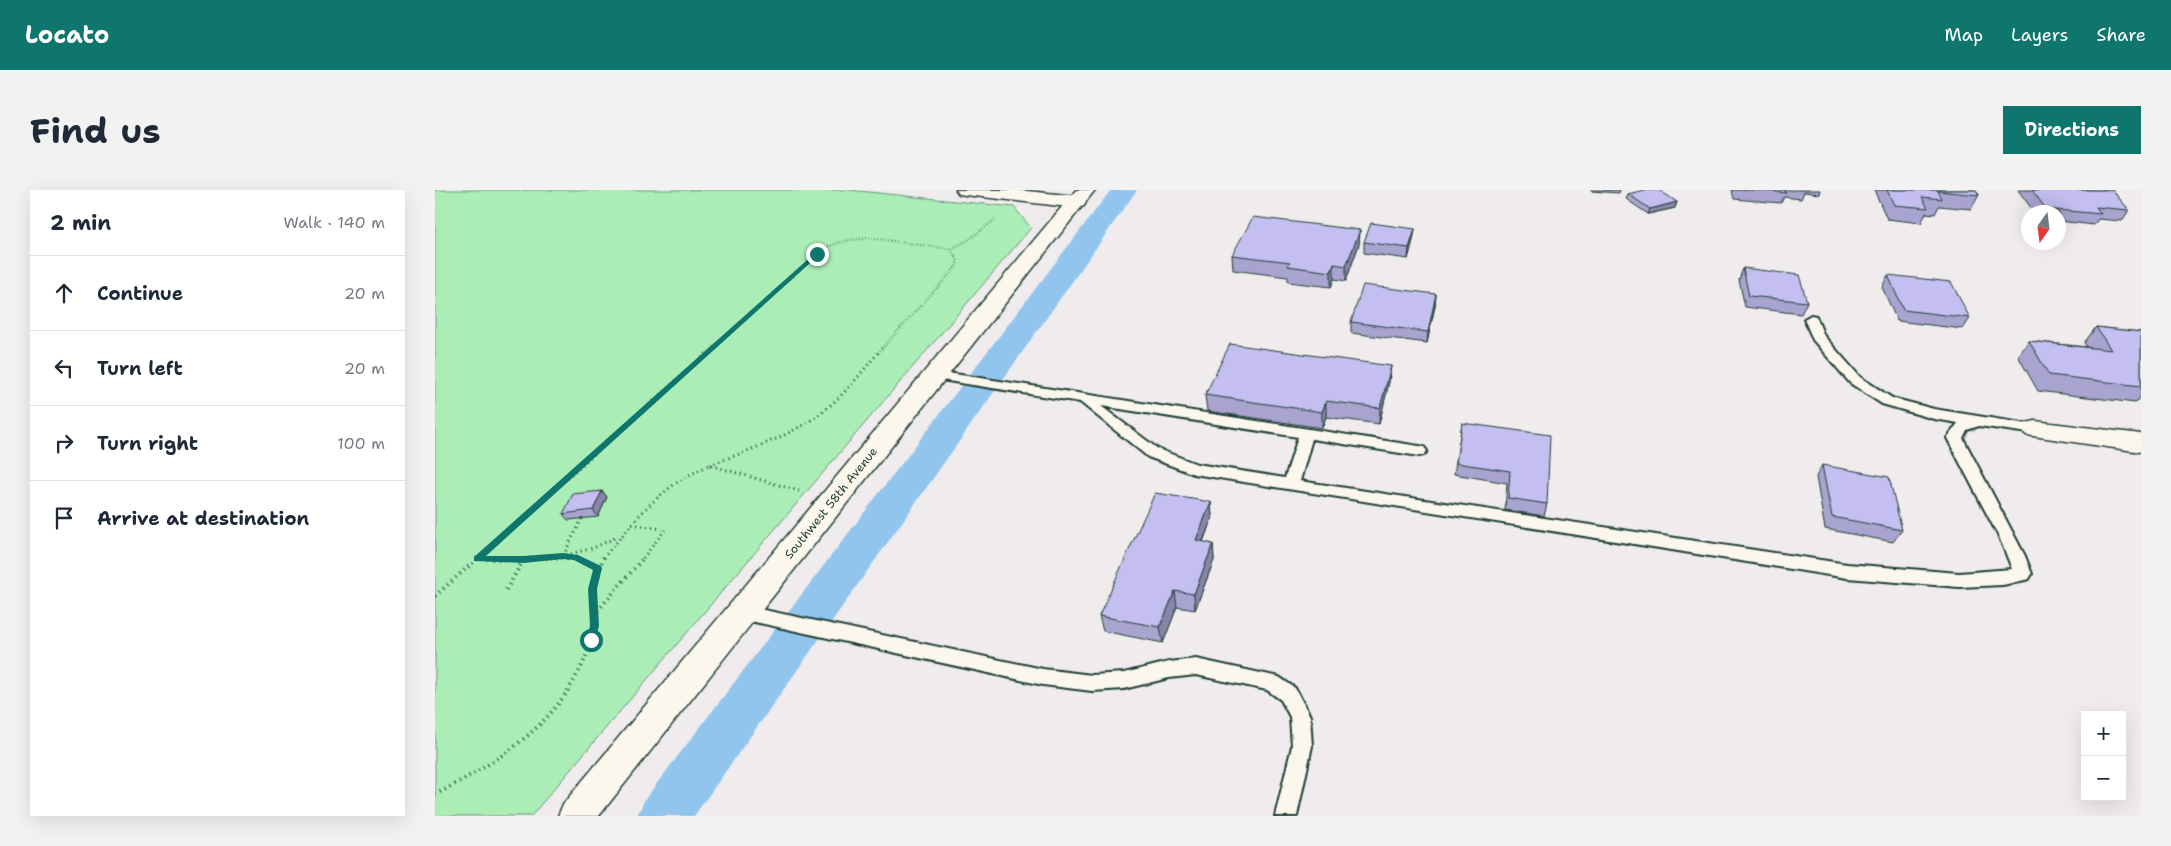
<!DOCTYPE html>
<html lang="en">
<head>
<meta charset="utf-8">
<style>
  :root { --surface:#fff; --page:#f2f2f3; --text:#1f2937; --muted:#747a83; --line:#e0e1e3; --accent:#0f766e }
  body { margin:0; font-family:"Shantell Sans",sans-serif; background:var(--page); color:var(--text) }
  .controls { position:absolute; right:15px; bottom:15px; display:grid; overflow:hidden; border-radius:0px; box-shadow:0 5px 20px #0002 }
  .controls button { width:45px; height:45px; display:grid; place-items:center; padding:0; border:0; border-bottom:1px solid var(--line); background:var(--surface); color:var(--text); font:25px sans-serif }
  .compass { position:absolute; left:1586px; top:15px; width:45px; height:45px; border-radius:50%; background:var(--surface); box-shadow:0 5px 20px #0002; rotate:194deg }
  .stop { position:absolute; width:15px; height:15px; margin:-11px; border:4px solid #0f766e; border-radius:50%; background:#fff }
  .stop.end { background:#0f766e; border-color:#fff; box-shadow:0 1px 5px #0008 }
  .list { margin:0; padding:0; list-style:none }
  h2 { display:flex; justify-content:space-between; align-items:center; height:65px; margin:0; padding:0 20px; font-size:21px }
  h2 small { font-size:16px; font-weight:400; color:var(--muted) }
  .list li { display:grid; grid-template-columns:32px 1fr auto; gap:15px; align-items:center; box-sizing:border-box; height:75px; padding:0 20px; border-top:1px solid var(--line) }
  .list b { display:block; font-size:19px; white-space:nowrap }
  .list em { font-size:16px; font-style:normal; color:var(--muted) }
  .icon { flex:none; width:28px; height:28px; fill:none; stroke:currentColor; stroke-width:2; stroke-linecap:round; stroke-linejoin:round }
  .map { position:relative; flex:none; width:1706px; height:626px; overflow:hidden; border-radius:0px }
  header { display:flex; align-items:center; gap:30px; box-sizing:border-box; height:70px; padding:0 25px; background:var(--accent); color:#fff }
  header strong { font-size:24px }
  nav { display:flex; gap:28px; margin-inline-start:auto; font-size:18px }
  .intro { display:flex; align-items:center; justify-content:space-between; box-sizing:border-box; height:120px; padding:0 30px }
  h1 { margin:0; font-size:35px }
  .button { padding:12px 22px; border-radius:0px; background:var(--accent); color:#fff; font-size:18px; font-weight:700 }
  main { display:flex; gap:30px; padding:0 30px }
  aside { flex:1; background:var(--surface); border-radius:0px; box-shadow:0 5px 20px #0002 }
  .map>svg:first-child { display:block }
</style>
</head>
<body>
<header>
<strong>Locato</strong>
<nav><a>Map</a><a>Layers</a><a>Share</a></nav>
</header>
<div class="intro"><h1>Find us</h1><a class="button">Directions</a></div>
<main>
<aside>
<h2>2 min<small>Walk · 140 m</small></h2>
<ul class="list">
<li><svg class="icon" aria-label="ahead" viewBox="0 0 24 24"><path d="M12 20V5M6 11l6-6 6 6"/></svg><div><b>Continue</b></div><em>20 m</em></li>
<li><svg class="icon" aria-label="left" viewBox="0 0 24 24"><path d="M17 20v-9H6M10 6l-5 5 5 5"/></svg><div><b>Turn left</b></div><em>20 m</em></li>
<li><svg class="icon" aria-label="right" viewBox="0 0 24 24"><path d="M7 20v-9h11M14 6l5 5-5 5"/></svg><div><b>Turn right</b></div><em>100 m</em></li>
<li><svg class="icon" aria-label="arrive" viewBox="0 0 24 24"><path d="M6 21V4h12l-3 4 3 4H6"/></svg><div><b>Arrive at destination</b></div></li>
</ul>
</aside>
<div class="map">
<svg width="1706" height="626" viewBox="0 0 1706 626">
  <rect width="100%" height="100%" fill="#f0eced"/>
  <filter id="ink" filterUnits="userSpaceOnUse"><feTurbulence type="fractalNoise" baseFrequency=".02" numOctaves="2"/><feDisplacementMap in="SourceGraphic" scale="10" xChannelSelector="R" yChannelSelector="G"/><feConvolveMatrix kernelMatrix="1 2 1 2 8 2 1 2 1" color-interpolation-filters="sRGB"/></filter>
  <g filter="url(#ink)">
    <path fill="#abedb7" stroke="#659576" d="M0 0H414L579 17 596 38 96 626H0Z"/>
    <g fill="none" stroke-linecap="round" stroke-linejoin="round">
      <path fill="#91c5ee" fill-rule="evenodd" d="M676 0H702L259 626H202L210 609Z"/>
      <g stroke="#1f3d34" stroke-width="4">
        <path id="lane" d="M1376 125 1381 126 1389 146 1425 187 1457 208 1499 219 1605 236 1607 239 1605 242 1600 244 1544 236 1532 240 1528 248 1590 366 1597 384 1594 389 1568 395 1524 397 1412 388 759 284 713 267 645 212 500 189 493 185 500 181 984 256 989 257 992 261 989 265 984 266 877 249 865 291 1412 374 1524 383 1577 379 1565 349 1512 248 1523 233 1499 229 1447 214 1415 193 1378 150 1369 129ZM666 216 863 247 850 288 762 274 723 259Z
          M306 415 608 479 657 485 689 483 734 472 761 469 844 487 860 498 875 526 877 556 862 626H840L857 556 855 527 846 510 832 500 761 485 734 488 689 499 657 501 608 495 306 429 300 427 297 422 300 417Z"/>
      </g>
      <g stroke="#1f3d34" stroke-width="3">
        <path id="street" d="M521 0H582L642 6 649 8 651 12 649 16 642 18 530 5 524 4Z
          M1600 231 1706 244V262L1591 245 1587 239 1591 233Z"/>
      </g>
      <g stroke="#1f3d34" stroke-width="3">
        <path id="secondary" d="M641 0H660L164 626H123L128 614Z"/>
      </g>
      <path stroke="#1f3d34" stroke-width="2.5" stroke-dasharray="0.5 2.5" stroke-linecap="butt" d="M272 163 389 58 409 51 434 48 516 59
        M443 163 521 77 523 71 516 59 535 49 562 28"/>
      <path stroke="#1f3d34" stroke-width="3" stroke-dasharray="1 4" stroke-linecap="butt" d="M275 275C317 259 364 244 398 213 415 198 429 179 444 162
        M147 329 128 366 158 358 182 347
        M197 333C220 308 243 288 275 275L364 301
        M43 368 273 162
        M101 368H137
        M168 368 197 334 227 339
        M208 368 230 340"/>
      <path stroke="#1f3d34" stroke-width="4" stroke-dasharray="1 4.5" stroke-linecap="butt" d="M127 367 144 370 163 378
        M169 367 158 393 159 425 209 367
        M42 369 45 367
        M89 369 118 367
        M0 406 42 369H89L70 402
        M0 605C57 574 112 543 143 483 153 465 159 446 159 425"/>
      <use href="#lane" fill="#fbf7ec" fill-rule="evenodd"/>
      <use href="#street" fill="#fbf7ec" fill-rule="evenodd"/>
      <use href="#secondary" fill="#fbf7ec" fill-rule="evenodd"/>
    </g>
    <path fill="#a9a3cf" stroke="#1f3d34" d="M1156 0H1185L1184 3 1156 1Z
      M1297 0H1385L1384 4 1369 2 1366 9 1349 7 1346 13 1299 9Z
      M1439 0H1541L1544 5 1536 19 1504 16 1500 24 1491 23 1486 33 1452 29Z
      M1583 0H1677L1694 20 1687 31 1663 29 1659 35 1624 31V22H1599Z
      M1193 4 1242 12 1240 18 1213 24 1191 9Z
      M980 39 978 50 973 69 929 63V52Z
      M925 40 924 54 911 91 899 89 896 97 853 92V87L798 80 797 65Z
      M1308 78 1372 112 1366 124 1310 117 1304 90Z
      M1453 85 1535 128 1528 139 1462 131 1447 97Z
      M1001 104 1000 116 992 153 916 143V132Z
      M1661 137 1706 142V206L1700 213 1603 201 1583 166 1594 151 1652 157 1649 153Z
      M956 176 954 192 944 234 891 227 887 238 772 221 770 205Z
      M1027 233 1112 314 1109 326 1070 320 1072 293 1019 284Z
      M1387 275 1467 340 1458 352 1390 339 1381 287Z
      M167 301 172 307 163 327 133 330 128 324Z
      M776 312 777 328 768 352 778 354 779 370 760 420 742 417 728 453 668 441 664 426Z"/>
    <path fill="#8985a9" stroke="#1f3d34" d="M1242 12 1240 18 1213 24 1215 19Z
      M980 39 978 50 973 69 974 58Z
      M925 40 924 54 911 91V76Z
      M899 74V89L896 97V82Z
      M1001 104 1000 116 992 153 993 142Z
      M956 176 954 192 944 234 945 218Z
      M891 211V227L887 238V222Z
      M167 301 172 307 163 327 158 320Z
      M776 312 777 328 762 366 761 350Z
      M778 354 779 370 760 420 759 404Z
      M740 401 742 417 728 453 725 437Z"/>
    <path fill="#c4bef1" stroke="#1f3d34" d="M1209 0H1224L1242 12 1215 19 1193 4Z
      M1323 0H1350L1351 3Z
      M1452 0H1541L1544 5 1503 1 1507 9 1487 7 1493 18 1459 15Z
      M1597 0H1677L1694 20 1661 17 1666 24 1611 19Z
      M818 27 925 40 911 76 899 74 896 82 853 76 855 72 797 65Z
      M936 33 980 39 974 58 929 52Z
      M1308 78 1364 85 1372 112 1314 106Z
      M1453 85 1516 92 1535 128 1468 120Z
      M928 95 1001 104 993 142 916 132Z
      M1661 137 1706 142V196L1614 185 1594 151 1676 160Z
      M795 154 956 176 945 218 891 211 887 222 770 205Z
      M1027 233 1115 245 1112 314 1073 308 1075 281 1021 273Z
      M1387 275 1454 287 1467 340 1397 327Z
      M167 301 158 320 128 324 138 304Z
      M720 303 776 312 761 350 778 354 759 404 740 401 725 437 664 426Z"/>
  </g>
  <path fill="#0f766e" d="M380 63 385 64 51 366H89L128 363 143 365 166 376 167 378 162 399 164 436 159 453H153L151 450 155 436 153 399 158 380 139 370 128 369 89 373 39 371V367Z"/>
  <g text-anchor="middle" stroke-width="4" stroke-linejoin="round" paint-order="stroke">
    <g font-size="12" fill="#1f3d34" stroke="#fbf7ec">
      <text transform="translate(396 313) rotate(-51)" y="4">Southwest 58th Avenue</text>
    </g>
  </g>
</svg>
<div class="controls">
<button>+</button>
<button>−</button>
</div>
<svg class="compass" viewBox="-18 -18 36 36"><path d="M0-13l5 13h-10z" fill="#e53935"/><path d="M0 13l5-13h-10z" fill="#747a83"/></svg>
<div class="stop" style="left:156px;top:450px"></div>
<div class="stop end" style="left:382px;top:64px"></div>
</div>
</main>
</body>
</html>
